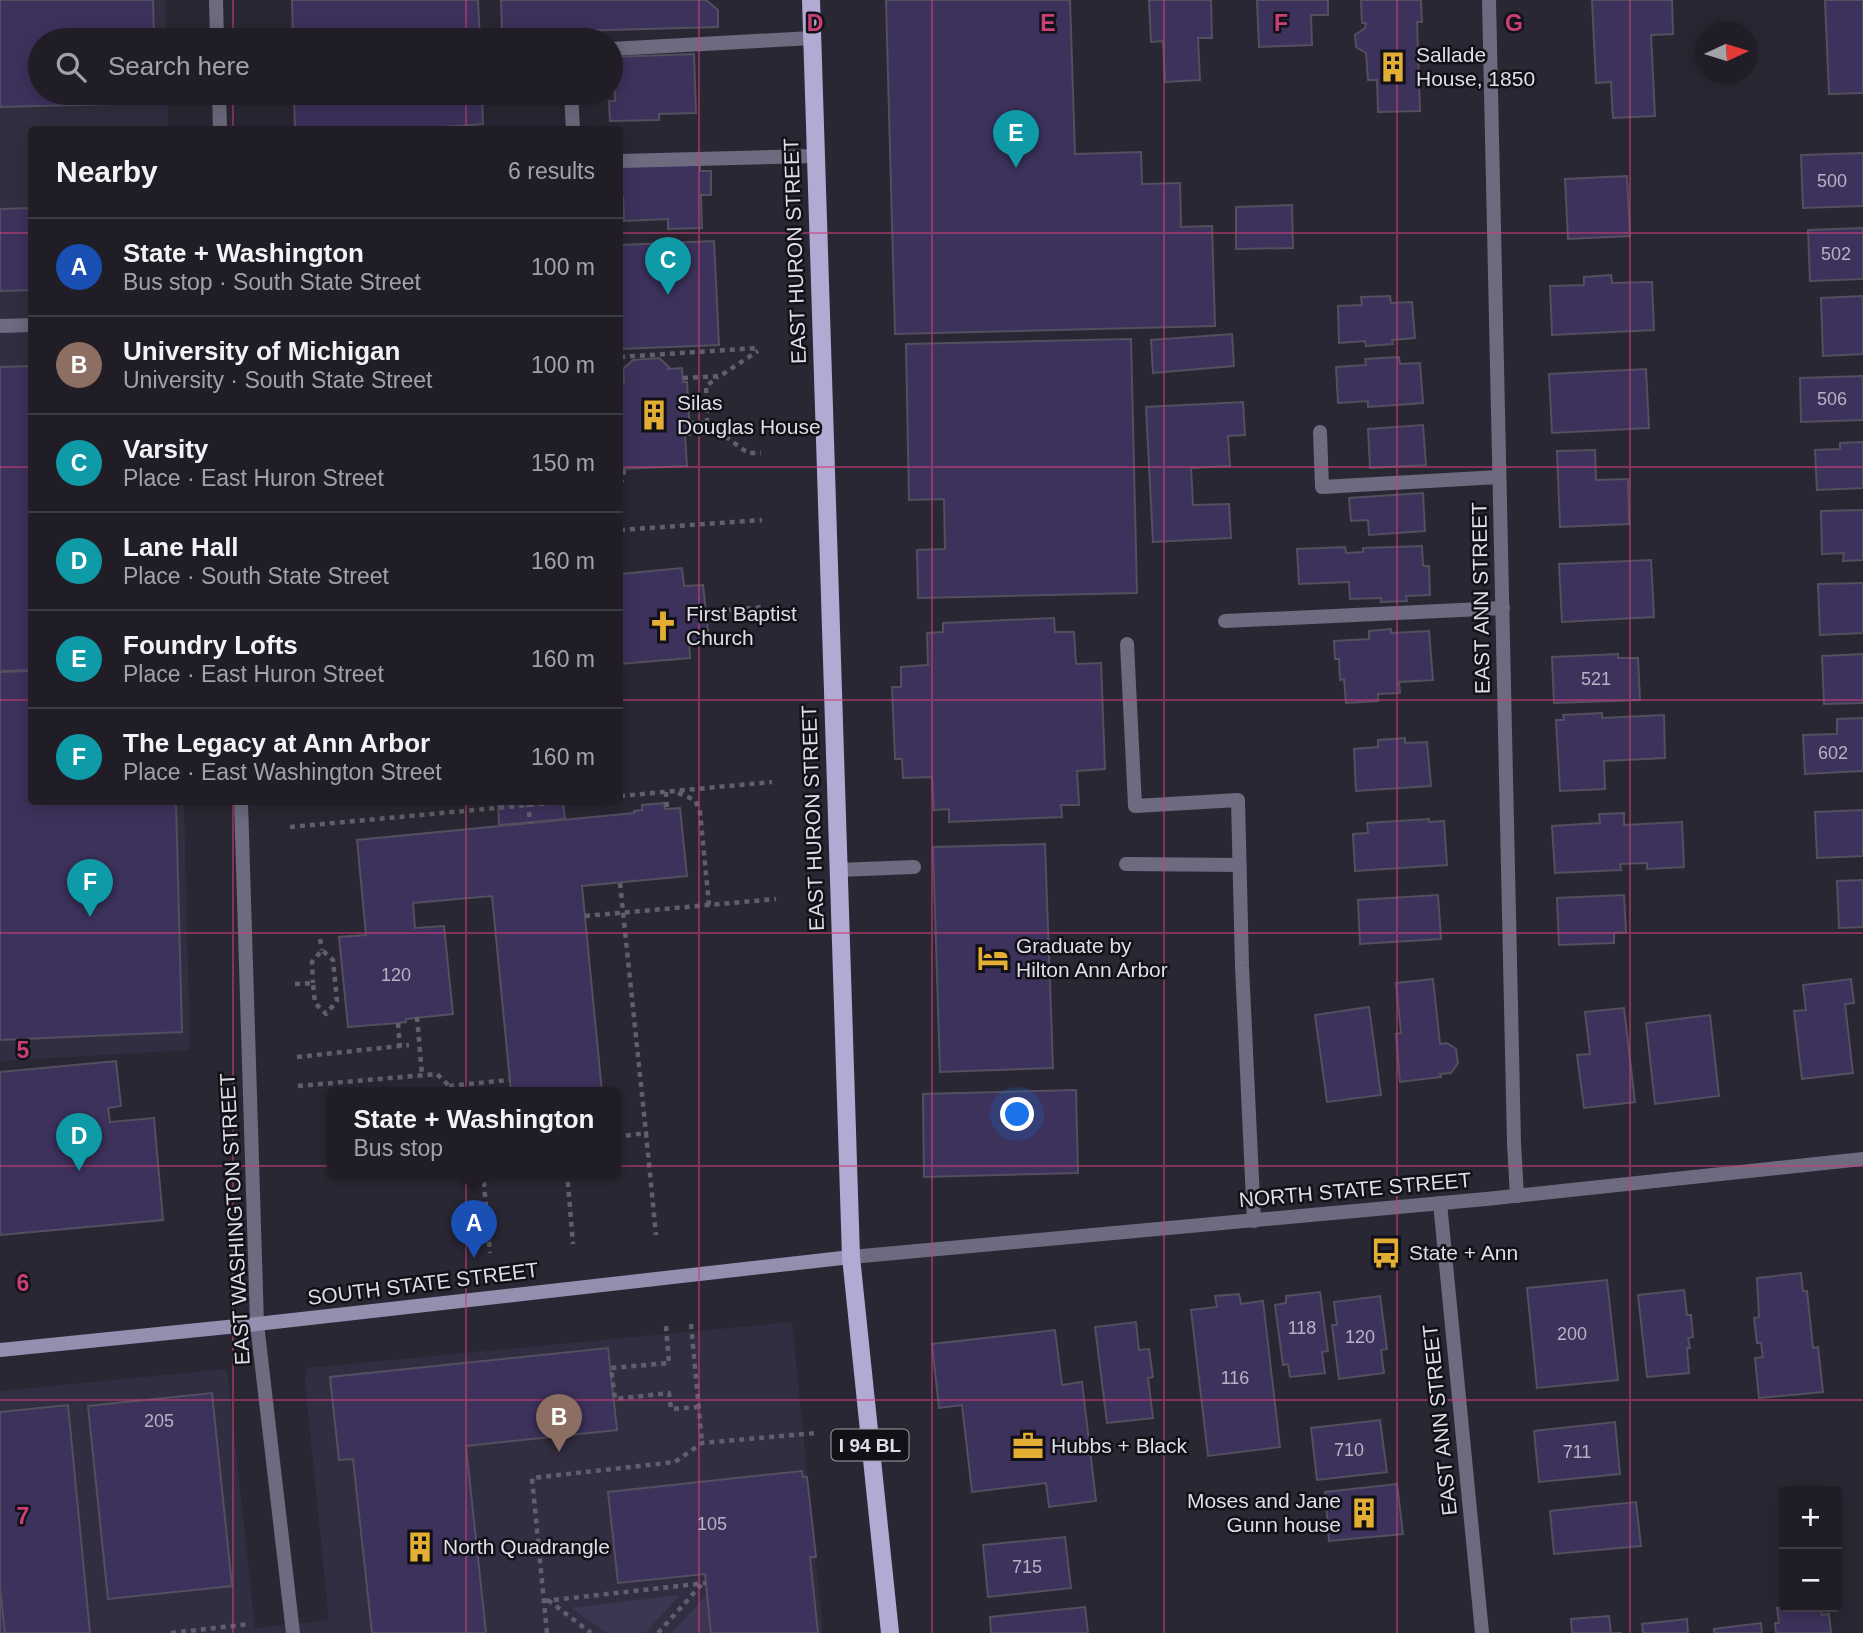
<!DOCTYPE html>
<html lang="en">
<head>
<meta charset="utf-8">
<style>
  :root { --surface:#201d27; --page:#28262f; --text:#f1f3f6; --muted:#a2a2a7; --line:#3d3b44; --accent:#2563eb }
  body { margin:0; font-family:Arial,sans-serif; background:var(--page); color:var(--text) }
  .controls { position:absolute; right:21px; bottom:21px; display:grid; overflow:hidden; border-radius:7px; box-shadow:0 4px 18px #0003 }
  .controls button { width:63px; height:63px; display:grid; place-items:center; padding:0; border:0; border-bottom:2px solid var(--line); background:var(--surface); color:var(--text); font:35px sans-serif }
  .compass { position:absolute; left:1695px; top:21px; width:63px; height:63px; border-radius:50%; background:var(--surface); box-shadow:0 4px 18px #0003; rotate:86deg }
  .you { position:absolute; left:1018px; top:1115px; width:24px; height:24px; margin:-18px; border:5px solid #fff; border-radius:50%; background:#1a73e8; box-shadow:0 0 0 10px #1a73e833 }
  .badge { display:grid; place-items:center; width:46px; height:46px; border-radius:50%; background:var(--accent); color:#fff; font-size:23px; font-weight:700 }
  .pin { position:absolute; translate:-50% -58px; filter:drop-shadow(0 2px 4px #0008) }
  .pin::after { content:''; position:absolute; top:37px; width:24px; height:21px; background:inherit; clip-path:polygon(0 0,100% 0,50% 100%) }
  .popup { position:absolute; left:327px; top:1087px; width:294px; height:91px; box-sizing:border-box; display:grid; place-content:center; border-radius:7px; background:var(--surface); filter:drop-shadow(0 2px 5px #0005); font-size:23px; white-space:nowrap; color:var(--muted) }
  .popup b { font-size:26px; color:var(--text) }
  .popup::after { content:''; position:absolute; left:50%; top:100%; margin-left:-14px; border:14px solid transparent; border-top-color:var(--surface) }
  .list { margin:0; padding:0; list-style:none }
  h2 { display:flex; justify-content:space-between; align-items:center; height:91px; margin:0; padding:0 28px; font-size:30px }
  h2 small { font-size:23px; font-weight:400; color:var(--muted) }
  .list li { display:grid; grid-template-columns:46px 1fr auto; gap:21px; align-items:center; box-sizing:border-box; height:98px; padding:0 28px; border-top:2px solid var(--line) }
  .list b { display:block; font-size:26px; white-space:nowrap }
  .list p { margin:0; font-size:23px; white-space:nowrap; color:var(--muted) }
  .list em { font-size:23px; font-style:normal; color:var(--muted) }
  .icon { flex:none; width:38px; height:38px; fill:none; stroke:currentColor; stroke-width:2; stroke-linecap:round; stroke-linejoin:round }
  .map { position:relative; flex:none; width:1863px; height:1633px; overflow:hidden }
  .search { position:absolute; background:var(--surface); box-shadow:0 4px 18px #0003; left:28px; top:28px; width:595px; height:77px; display:flex; align-items:center; gap:18px; box-sizing:border-box; padding:0 24px; border-radius:38px; color:var(--muted); font-size:26px }
  .panel { position:absolute; background:var(--surface); box-shadow:0 4px 18px #0003; left:28px; top:126px; width:595px; height:679px; border-radius:7px }
  .map>svg:first-child { display:block }
</style>
</head>
<body>
<div class="map">
<svg width="1863" height="1633" viewBox="0 0 1863 1633">
  <rect width="100%" height="100%" fill="#2a2734"/>
  <path fill="#322e41" d="M0 0H165L166 40H40V93H168V129L32 130V802H184L190 1050 0 1061Z
    M792 1322 823 1633H0V1391L227 1369 255 1628 329 1620 305 1382 307 1368Z"/>
  <path fill="#3d3652" d="M710 1591 714 1633H672Z
    M680 1595 645 1633H607L572 1608Z"/>
  <path fill="#3d325c" stroke="#524f5e" stroke-width="2" d="M0 0H153L154 40H40V93H155L156 103 0 107Z
    M292 0H478L480 40H293Z
    M501 0H706L718 10V27L502 33Z
    M886 0H1070L1075 154 1141 152 1142 184 1180 183 1181 227 1212 226 1215 326 895 334Z
    M1149 0H1211L1212 38H1198L1200 80 1165 82 1163 41 1151 42Z
    M1257 0H1328V15H1311L1312 45 1259 47Z
    M1361 0H1421L1422 22H1417L1420 111 1378 112 1377 80H1368L1366 53 1356 47 1355 35 1365 28 1366 23H1362Z
    M1592 0H1672L1673 34 1651 35 1655 116 1613 118 1611 82 1596 83Z
    M1825 0H1863V93L1829 94Z
    M694 54 696 113 659 114V120L610 121 609 101H615L613 57Z
    M294 93H482L483 124 405 130H295Z
    M1863 153V206L1803 208 1801 155Z
    M700 163V171H711V195H701L702 228 668 229V219L624 221 623 197H620V167Z
    M1627 176 1630 236 1568 239 1565 179Z
    M1292 205 1293 248 1236 249V207Z
    M32 208V290L0 291V209Z
    M1863 228V279L1810 281 1808 230Z
    M714 241 719 345 620 349V245Z
    M1611 275 1612 283 1652 282 1654 330 1552 335 1550 286 1584 285V277Z
    M1390 296 1391 303 1412 302 1415 338 1392 340 1393 344 1366 346 1365 341 1339 343 1338 306 1362 305 1361 297Z
    M1863 296V354L1823 356 1821 298Z
    M1232 334 1234 366 1153 373 1151 340Z
    M1131 339 1137 593 918 598 917 550 945 549 944 499 909 500 906 344Z
    M1399 357 1400 364 1420 363 1423 403 1368 407V401L1338 403 1336 367 1366 365 1365 359Z
    M659 358 669 367 668 369 682 368 683 382H687L690 435H685L687 466 620 469V382H624L623 369 633 360Z
    M32 366V670L0 671V367Z
    M1646 369 1649 428 1552 433 1549 374Z
    M1863 376V420L1801 422 1800 378Z
    M1243 402 1245 435 1228 436 1230 466 1191 468 1193 505 1229 504 1231 538 1153 542 1146 407Z
    M1423 425 1426 465 1370 468 1368 429Z
    M1863 442V488L1817 490 1815 450 1840 449V443Z
    M1595 450 1596 480 1628 479 1629 524 1560 527 1557 451Z
    M1423 493 1425 531 1369 535 1368 520 1351 521 1349 498Z
    M1863 510V560L1843 561 1844 553 1822 554 1821 511Z
    M1422 546 1423 566H1429L1430 595 1406 596 1407 601 1381 602V598L1350 599 1349 582 1299 584 1297 549 1345 547 1346 553 1363 552V548Z
    M1651 560 1654 617 1562 622 1559 564Z
    M682 568 684 586 703 585 709 640 689 642 690 658 620 664V574Z
    M1863 583V633L1820 635 1818 584Z
    M1054 618 1055 632H1074L1076 664 1101 663 1105 769 1077 771 1079 805H1061L1062 817 949 822V809L934 810 932 777 903 778 902 759H895L892 687H901V667L928 665 927 633 943 632V623Z
    M1391 629V633L1429 631 1433 680 1399 682 1400 693 1378 694V701L1346 703 1344 679 1340 680 1339 659H1335L1334 641 1369 639V631Z
    M1618 654V658H1638L1640 700 1554 703 1552 657Z
    M1863 654V703L1824 704 1822 656Z
    M32 671V802H176L182 1032 0 1040V672Z
    M1602 713V718L1664 715 1665 758 1604 761 1605 789 1560 791 1556 720H1564L1563 715Z
    M1863 718V771L1805 774 1803 735 1837 734V719Z
    M1405 738V743L1427 742 1431 786 1356 791 1354 749 1378 747V740Z
    M498 802H563L565 819 499 825Z
    M664 803 665 809 680 808 687 876 582 886 602 1092H511L492 896 413 903 415 928 444 926 453 1014 406 1019V1022L398 1023 348 1027 339 937 366 935 357 840 634 813V811L642 810V805Z
    M1863 810V856L1817 858 1815 812Z
    M1624 813V825L1682 822 1684 867 1647 869V863L1620 864 1621 870 1555 873 1552 826 1600 823 1599 814Z
    M1429 819V822L1444 821 1447 865 1355 871 1353 834 1368 833 1367 823Z
    M1045 844 1053 1068 940 1072 933 847Z
    M1863 880V927L1839 928 1837 881Z
    M1438 895 1441 939 1360 944 1358 900Z
    M1624 895 1626 932 1614 933V943L1559 945 1557 898Z
    M1433 979 1440 1044 1447 1043 1456 1049 1458 1063 1451 1073 1440 1074 1441 1077 1400 1082 1396 1034 1401 1033 1396 983Z
    M1851 979 1854 1003 1845 1004 1853 1073 1802 1079 1794 1011 1806 1010 1803 985Z
    M1369 1007 1381 1095 1327 1102 1315 1015Z
    M1624 1008 1635 1102 1584 1108 1577 1055 1590 1054 1585 1012Z
    M1710 1015 1719 1096 1655 1104 1646 1023Z
    M116 1061 121 1106 108 1108 110 1122 154 1118 163 1220 0 1235V1072Z
    M1076 1090 1078 1173 924 1177 923 1094Z
    M1801 1273 1803 1291H1807L1813 1348 1818 1347 1823 1392 1759 1398 1755 1358 1763 1357 1761 1343H1757L1754 1318 1759 1317 1757 1278Z
    M1607 1280 1618 1380 1537 1388 1527 1288Z
    M1684 1290 1687 1315H1691L1693 1337 1688 1338 1690 1348H1687L1689 1373 1647 1377 1638 1295Z
    M1320 1292 1328 1351 1322 1352 1325 1373 1290 1377 1288 1364 1283 1365 1275 1305 1286 1303V1296Z
    M1239 1294 1241 1304 1263 1301 1280 1447 1208 1456 1191 1310 1217 1307 1215 1296Z
    M1380 1296 1387 1349 1381 1350 1384 1373 1339 1379 1332 1325H1337L1334 1302Z
    M1136 1322 1139 1350 1149 1349 1153 1377 1148 1378 1153 1418 1107 1423 1095 1327Z
    M1055 1330 1062 1385 1082 1382 1096 1501 1049 1507 1046 1483 972 1492 962 1405 939 1408 932 1344Z
    M608 1348 617 1430 466 1446 486 1633H372L353 1459 339 1460 330 1377Z
    M212 1393 232 1586 108 1599 88 1406Z
    M68 1405 90 1633H5L0 1587V1412Z
    M1380 1420 1387 1472 1317 1480 1311 1428Z
    M1615 1422 1620 1474 1539 1482 1534 1431Z
    M802 1471 803 1477H807L816 1557H810L818 1633H711L705 1574 618 1583 608 1492Z
    M1397 1484 1403 1534 1329 1541 1325 1492Z
    M1636 1502 1641 1546 1554 1554 1550 1511Z
    M1065 1537 1071 1588 988 1597 983 1545Z
    M0 1587 5 1633H0Z
    M1085 1607 1088 1633H991L990 1617Z
    M1790 1607H1820L1822 1615 1829 1614 1831 1633H1776L1775 1623H1779L1777 1608Z
    M1609 1616 1611 1633H1622H1572L1571 1619Z
    M1687 1619 1688 1633H1643L1642 1624Z
    M1761 1623 1762 1633H1714V1629Z"/>
  <g fill="none" stroke-linecap="round" stroke-linejoin="round">
    <path stroke="#615f6b" stroke-width="4.5" stroke-dasharray="5 5" stroke-linecap="butt" d="M620 357 758 348
      M683 378 720 376 758 351
      M690 423H707L748 453H761
      M707 423 706 386 718 377
      M620 484 623 478 624 469
      M620 530 762 520
      M706 612 764 607
      M666 792 667 809
      M678 793 695 800 700 812 709 905
      M620 796 772 782
      M528 802 530 823
      M290 827 562 802
      M620 883 646 1133
      M585 916 776 899
      M320 939 322 950
      M295 984 313 983 315 1003 326 1014 337 1001 333 960 322 950 312 962 313 983
      M417 1017 422 1075
      M398 1023 400 1047
      M297 1057 409 1045
      M298 1086 437 1074 449 1086 450 1092
      M449 1086 510 1080
      M616 1137 646 1133 656 1235
      M483 1172 490 1253
      M567 1172 573 1244
      M691 1324 702 1443
      M666 1326 669 1363 611 1368 615 1399 669 1393 671 1409 699 1407
      M548 1600 591 1633
      M544 1601 706 1583
      M171 1633 250 1624
      M547 1633 532 1478 675 1462 702 1443 816 1433
      M658 1633 702 1584"/>
    <path stroke="#6e6a7f" stroke-width="14" d="M611 49 812 38
      M571 93 573 130
      M620 161 815 156
      M0 326 32 325
      M1320 432 1322 487 1499 477
      M1225 621 1503 608
      M1127 644 1135 806 1238 800 1242 966 1254 1221
      M1126 864 1240 865
      M838 870 914 867"/>
    <path stroke="#6e6a7f" stroke-width="14" d="M1489 0 1514 1143 1517 1196
      M1440 1203 1482 1633
      M257 1324 293 1633"/>
    <path stroke="#6e6a7f" stroke-width="14" d="M216 0 217 40
      M219 93 220 130
      M241 802 257 1324
      M851 1257 1486 1199 1863 1159"/>
    <path stroke="#958eaf" stroke-width="14" d="M0 1350 257 1324 851 1257"/>
    <path stroke="#b3aad4" stroke-width="18" d="M811 0 851 1257 890 1633"/>
  </g>
  <path fill="none" stroke="#c84077" stroke-width="2" stroke-opacity="0.55" d="M233 0V40M466 0V40M699 0V1633M932 0V1633M1164 0V1633M1397 0V1633M1630 0V1633M233 93V130M466 93V130M0 233H32M620 233H1863M0 467H32M620 467H1863M0 700H32M620 700H1863M233 802V1633M466 802V1633M0 933H1863M0 1166H1863M0 1400H1863"/>
  <defs>
    <g id="building-bare" transform="scale(2.415)"><path d="M-4-6H4V6H1V3H-1V6H-4ZM-2.5-4.3h1.7v1.8h-1.7ZM.8-4.3h1.7v1.8H.8ZM-2.5-1h1.7V.8h-1.7ZM.8-1h1.7V.8H.8Z" fill="#e2af34" stroke="#121117" stroke-width="2.5" paint-order="stroke"/></g>
    <g id="church-bare" transform="scale(2.415)"><path d="M-1.2-6h2.4v3.5h3.3v2.4h-3.3V6h-2.4V-.1h-3.3v-2.4h3.3Z" fill="#e2af34" stroke="#121117" stroke-width="2.5" paint-order="stroke"/></g>
    <g id="hotel-bare" transform="scale(2.415)"><path d="M-6-4.5h1.5V1H6V5H4.5V3h-9V5H-6ZM-4 0a1.8 1.8 0 1 1 3.6 0ZM.5 0V-2.5h3Q6-2.5 6 0Z" fill="#e2af34" stroke="#121117" stroke-width="2.5" paint-order="stroke"/></g>
    <g id="bus-bare" transform="scale(2.415)"><path d="M-5-6H5V4H4V6H2V4H-2V6H-4V4H-5ZM-3.5-4V0h7V-4ZM-3.5 1.2v1.5H-2V1.2ZM2 1.2v1.5H3.5V1.2Z" fill="#e2af34" stroke="#121117" stroke-width="2.5" paint-order="stroke"/></g>
    <g id="office-bare" transform="scale(2.415)"><path d="M-6-3h4V-5.5h4V-3h4V5H-6ZM-1-4.5V-3h2v-1.5ZM-6 0V1H6V0Z" fill="#e2af34" stroke="#121117" stroke-width="2.5" paint-order="stroke"/></g>
  </defs>
  <g fill-rule="evenodd">
    <use href="#building-bare" x="1393" y="67"/>
    <use href="#building-bare" x="654" y="415"/>
    <use href="#church-bare" x="663" y="626"/>
    <use href="#hotel-bare" x="993" y="958"/>
    <use href="#bus-bare" x="1386" y="1253"/>
    <use href="#office-bare" x="1028" y="1446"/>
    <use href="#building-bare" x="1364" y="1513"/>
    <use href="#building-bare" x="420" y="1547"/>
  </g>
  <g text-anchor="middle" stroke-width="5" stroke-linejoin="round" paint-order="stroke">
    <g font-size="18" fill="#b6b3c4">
      <text x="1832" y="187">500</text>
      <text x="1836" y="260">502</text>
      <text x="1832" y="405">506</text>
      <text x="1596" y="685">521</text>
      <text x="1833" y="759">602</text>
      <text x="396" y="981">120</text>
      <text x="1302" y="1334">118</text>
      <text x="1572" y="1340">200</text>
      <text x="1360" y="1343">120</text>
      <text x="1235" y="1384">116</text>
      <text x="159" y="1427">205</text>
      <text x="1349" y="1456">710</text>
      <text x="1577" y="1458">711</text>
      <text x="712" y="1530">105</text>
      <text x="1027" y="1573">715</text>
    </g>
    <rect fill="#121117" stroke="#a2a0a9" stroke-width="2" x="831.5" y="1429.5" width="77" height="31" rx="5"/>
    <g font-size="19" font-weight="bold" fill="#dfdee7">
      <text x="870" y="1452">I 94 BL</text>
    </g>
    <g font-size="21" fill="#dfdee7" stroke="#121117" text-anchor="start">
      <text x="1416" y="62">Sallade<tspan x="1416" dy="24">House, 1850</tspan></text>
      <text x="677" y="410">Silas<tspan x="677" dy="24">Douglas House</tspan></text>
      <text x="686" y="621">First Baptist<tspan x="686" dy="24">Church</tspan></text>
      <text x="1016" y="953">Graduate by<tspan x="1016" dy="24">Hilton Ann Arbor</tspan></text>
      <text x="1409" y="1260">State + Ann</text>
      <text x="1051" y="1453">Hubbs + Black</text>
      <text x="1341" y="1508" text-anchor="end">Moses and Jane<tspan x="1341" dy="24">Gunn house</tspan></text>
      <text x="443" y="1554">North Quadrangle</text>
    </g>
    <g font-size="21" fill="#dfdee7" stroke="#121117">
      <text transform="translate(795 251) rotate(-92)" y="7">EAST HURON STREET</text>
      <text transform="translate(1481 598) rotate(-91)" y="7">EAST ANN STREET</text>
      <text transform="translate(813 818) rotate(-92)" y="7">EAST HURON STREET</text>
      <text transform="translate(1355 1190) rotate(-5)" y="7">NORTH STATE STREET</text>
      <text transform="translate(235 1219) rotate(-93)" y="7">EAST WASHINGTON STREET</text>
      <text transform="translate(423 1284) rotate(-7)" y="7">SOUTH STATE STREET</text>
      <text transform="translate(1440 1420) rotate(-96)" y="7">EAST ANN STREET</text>
    </g>
  </g>
  <g font-size="23" text-anchor="middle" font-weight="bold" fill="#c84077" stroke="#121117" stroke-width="5" stroke-linejoin="round" paint-order="stroke">
    <text x="815" y="31">D</text>
    <text x="1048" y="31">E</text>
    <text x="1281" y="31">F</text>
    <text x="1514" y="31">G</text>
    <text x="23" y="1058">5</text>
    <text x="23" y="1291">6</text>
    <text x="23" y="1524">7</text>
  </g>
</svg>
<div class="controls">
<button>+</button>
<button>−</button>
</div>
<svg class="compass" viewBox="-18 -18 36 36"><path d="M0-13l5 13h-10z" fill="#e53935"/><path d="M0 13l5-13h-10z" fill="#a2a2a7"/></svg>
<div class="you"></div>
<div class="pin badge" style="left:474px;top:1258px;background:#1a4fb4">A</div>
<div class="popup"><b>State + Washington</b>Bus stop</div>
<div class="pin badge" style="left:559px;top:1452px;background:#8d6e63">B</div>
<div class="pin badge" style="left:668px;top:295px;background:#0f9aa8">C</div>
<div class="pin badge" style="left:79px;top:1171px;background:#0f9aa8">D</div>
<div class="pin badge" style="left:1016px;top:168px;background:#0f9aa8">E</div>
<div class="pin badge" style="left:90px;top:917px;background:#0f9aa8">F</div>
<div class="search"><svg class="icon" aria-label="search" viewBox="0 0 24 24"><circle cx="10" cy="10" r="6"/><path d="M15 15l6 6"/></svg>Search here</div>
<section class="panel">
<h2>Nearby<small>6 results</small></h2>
<ul class="list">
<li><span class="badge" style="background:#1a4fb4">A</span><div><b>State + Washington</b><p>Bus stop · South State Street</p></div><em>100 m</em></li>
<li><span class="badge" style="background:#8d6e63">B</span><div><b>University of Michigan</b><p>University · South State Street</p></div><em>100 m</em></li>
<li><span class="badge" style="background:#0f9aa8">C</span><div><b>Varsity</b><p>Place · East Huron Street</p></div><em>150 m</em></li>
<li><span class="badge" style="background:#0f9aa8">D</span><div><b>Lane Hall</b><p>Place · South State Street</p></div><em>160 m</em></li>
<li><span class="badge" style="background:#0f9aa8">E</span><div><b>Foundry Lofts</b><p>Place · East Huron Street</p></div><em>160 m</em></li>
<li><span class="badge" style="background:#0f9aa8">F</span><div><b>The Legacy at Ann Arbor</b><p>Place · East Washington Street</p></div><em>160 m</em></li>
</ul>
</section>
</div>
</body>
</html>
